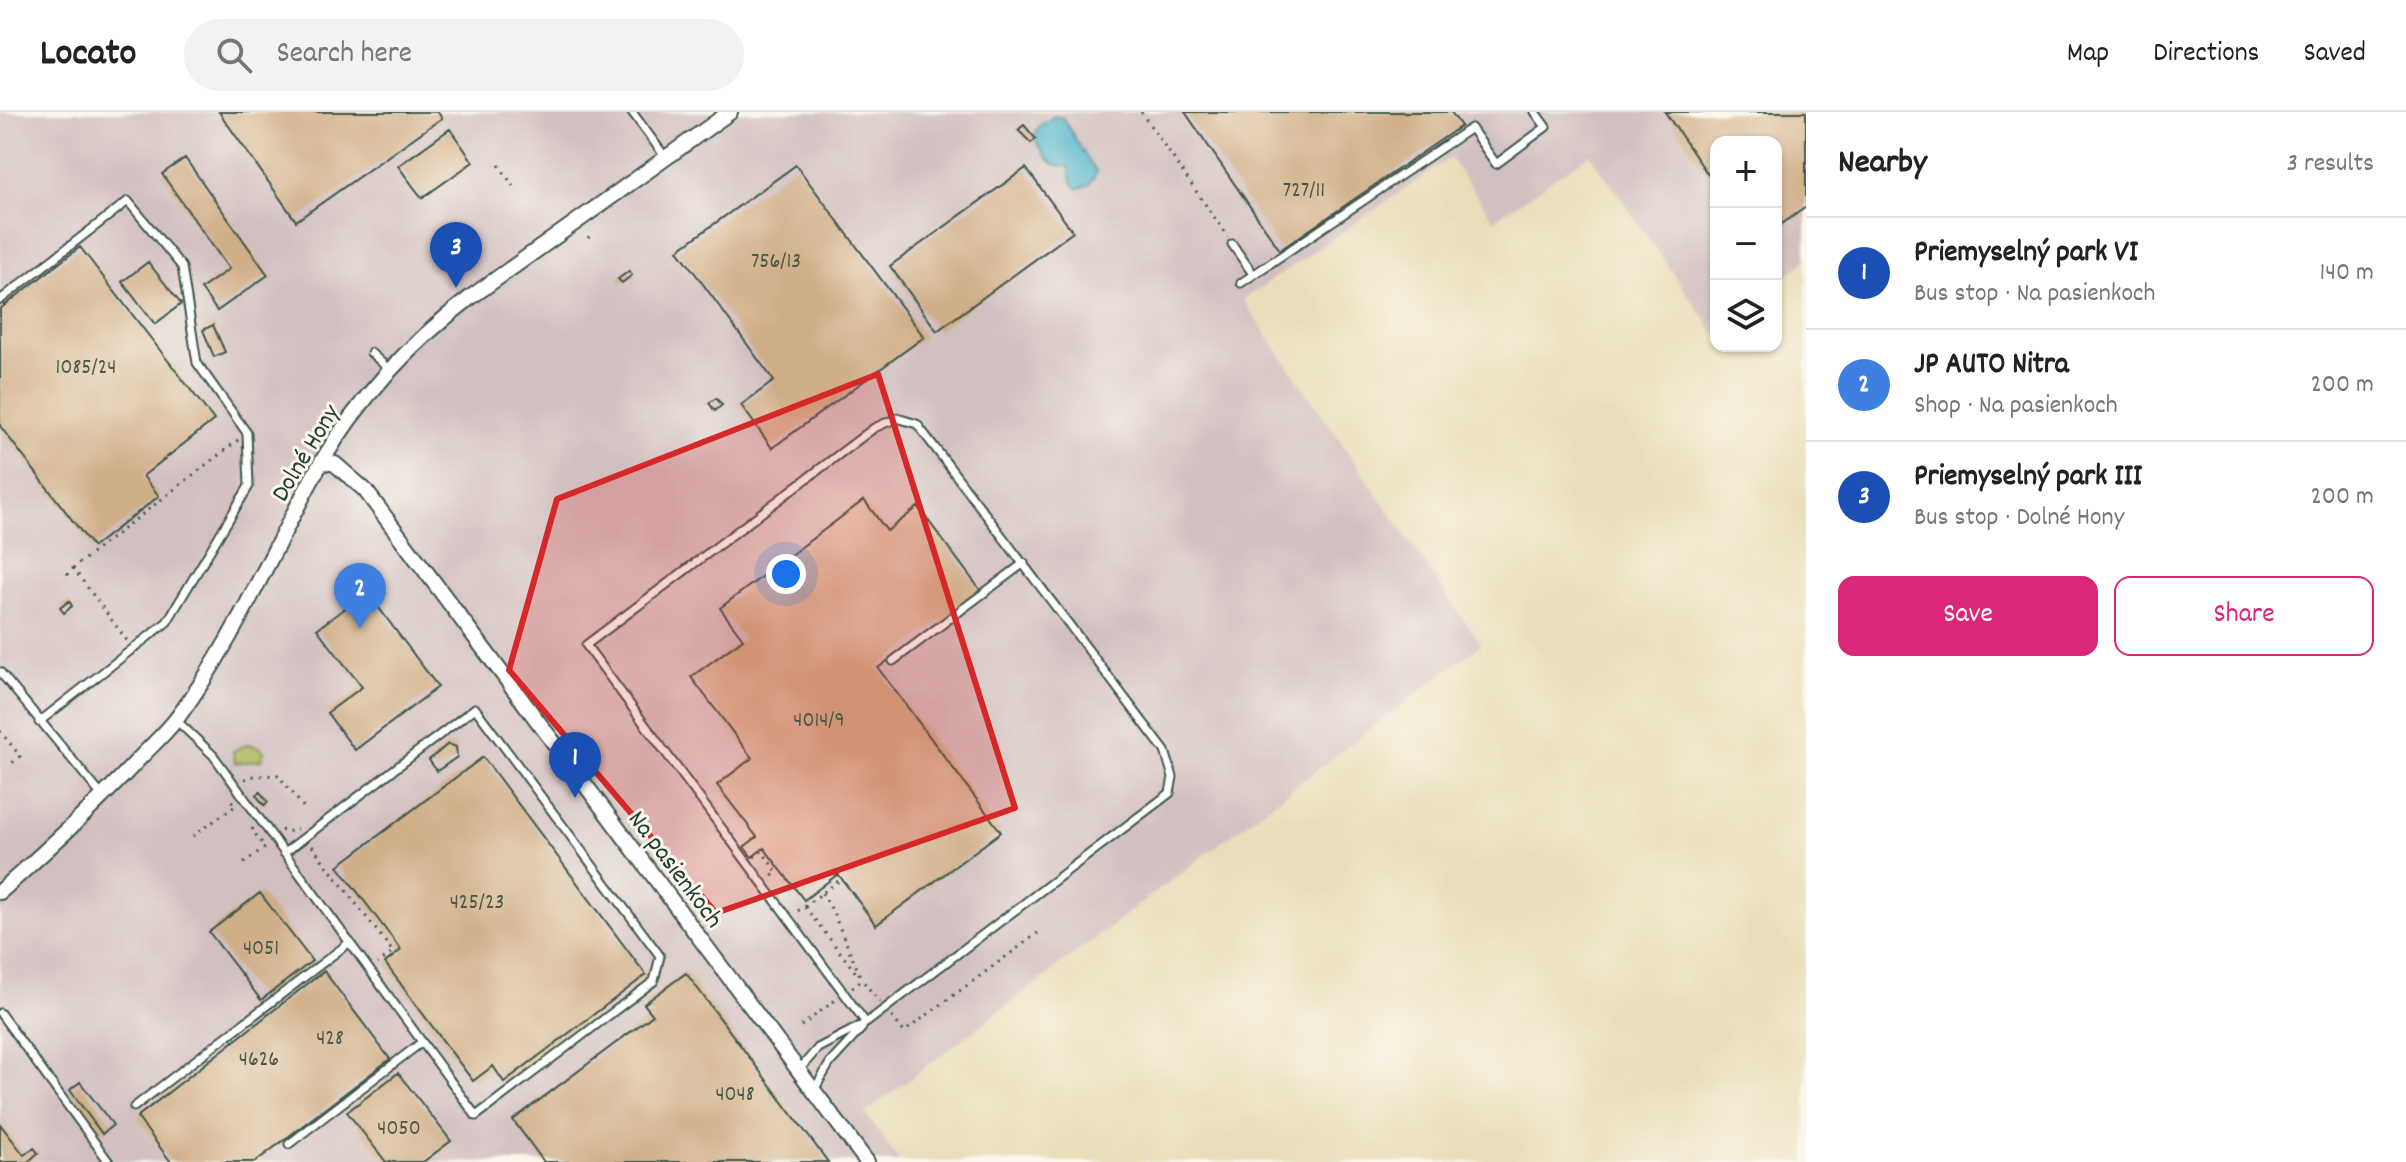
<!DOCTYPE html>
<html lang="en">
<head>
<meta charset="utf-8">
<style>
  :root { --surface:#fff; --page:#f2f2f2; --text:#222; --muted:#767676; --line:#e0e0e0; --accent:#db2777 }
  body { margin:0; font-family:Dekko,sans-serif; background:var(--page); color:var(--text) }
  .controls { position:absolute; right:24px; top:24px; display:grid; overflow:hidden; border-radius:16px; box-shadow:0 2px 6px #0004 }
  .controls button { width:72px; height:72px; display:grid; place-items:center; padding:0; border:0; border-bottom:2px solid var(--line); background:var(--surface); color:var(--text); font:40px sans-serif }
  .you { position:absolute; left:786px; top:462px; width:28px; height:28px; margin:-20px; border:6px solid #fff; border-radius:50%; background:#1a73e8; box-shadow:0 0 0 12px #1a73e833 }
  .badge { display:grid; place-items:center; width:52px; height:52px; border-radius:50%; background:var(--accent); color:#fff; font-size:26px; font-weight:700 }
  .pin { position:absolute; translate:-50% -66px; filter:drop-shadow(0 2px 4px #0008) }
  .pin::after { content:''; position:absolute; top:42px; width:28px; height:24px; background:inherit; clip-path:polygon(0 0,100% 0,50% 100%) }
  .list { margin:0; padding:0; list-style:none }
  h2 { display:flex; justify-content:space-between; align-items:center; height:104px; margin:0; padding:0 32px; font-size:34px }
  h2 small { font-size:26px; font-weight:400; color:var(--muted) }
  .list li { display:grid; grid-template-columns:52px 1fr auto; gap:24px; align-items:center; box-sizing:border-box; height:112px; padding:0 32px; border-top:2px solid var(--line) }
  .list b { display:block; font-size:30px; white-space:nowrap }
  .list p { margin:0; font-size:26px; white-space:nowrap; color:var(--muted) }
  .list em { font-size:26px; font-style:normal; color:var(--muted) }
  .actions { display:flex; gap:16px; padding:24px 32px }
  .actions a { flex:1; padding:18px 0; border:2px solid var(--accent); border-radius:16px; text-align:center; font-size:28px; color:var(--accent) }
  .actions .main { background:var(--accent); color:#fff }
  .icon { flex:none; width:44px; height:44px; fill:none; stroke:currentColor; stroke-width:2; stroke-linecap:round; stroke-linejoin:round }
  .map { position:relative; flex:none; width:1806px; height:1050px; overflow:hidden }
  header { display:flex; align-items:center; gap:48px; box-sizing:border-box; height:112px; padding:0 40px; background:var(--surface); border-bottom:2px solid var(--line) }
  header strong { font-size:38px }
  nav { display:flex; gap:44px; margin-inline-start:auto; font-size:28px }
  .search { width:560px; height:72px; background:var(--page); display:flex; align-items:center; gap:20px; box-sizing:border-box; padding:0 28px; border-radius:44px; color:var(--muted); font-size:30px }
  main { display:flex }
  aside { flex:1; background:var(--surface) }
  .map>svg:first-child { display:block }
</style>
</head>
<body>
<header>
<strong>Locato</strong>
<div class="search"><svg class="icon" aria-label="search" viewBox="0 0 24 24"><circle cx="10" cy="10" r="6"/><path d="M15 15l6 6"/></svg>Search here</div>
<nav><a>Map</a><a>Directions</a><a>Saved</a></nav>
</header>
<main>
<div class="map">
<svg width="1806" height="1050" viewBox="0 0 1806 1050">
  <rect width="100%" height="100%" fill="#fbf7ec"/>
  <filter id="ink" filterUnits="userSpaceOnUse"><feTurbulence type="fractalNoise" baseFrequency=".0125" numOctaves="2"/><feDisplacementMap in="SourceGraphic" scale="16" xChannelSelector="R" yChannelSelector="G"/><feConvolveMatrix kernelMatrix="1 2 1 2 8 2 1 2 1" color-interpolation-filters="sRGB"/></filter>
  <filter id="wash" filterUnits="userSpaceOnUse"><feTurbulence type="fractalNoise" baseFrequency=".006" numOctaves="4" result="noise"/><feDisplacementMap in="SourceGraphic" scale="32" xChannelSelector="R" yChannelSelector="G"/><feGaussianBlur stdDeviation="1.8" result="paint"/><feColorMatrix in="noise" values="0 0 0 0 0 0 0 0 0 0 0 0 0 0 0 0 0 1.4 0 .05"/><feComposite in="paint" operator="in"/></filter>
  <g filter="url(#wash)">
    <rect width="100%" height="100%" fill="#eadeba"/>
    <path fill="#d2bfc0" d="M0 0H1806V148L1776 173V30H1716V223L1590 42 1494 108 1450 46 1243 188 1481 533 865 1001 900 1050H0Z"/>
    <path fill="#afbb5d" stroke="#677c48" stroke-width="2" d="M248 632 261 636 264 640 261 648 235 651 233 639Z"/>
    <path fill="#4bb3c9" stroke="#35787e" stroke-width="2" d="M1054 4 1063 6 1086 45 1097 60 1089 73 1078 77C1069 70 1071 64 1069 54 1049 57 1044 41 1034 26L1039 14Z"/>
    <g id="blocks">
      <path fill="#d0ae87" d="M219 0H438L442 6 296 109Z
        M1185 0H1451L1461 14 1280 138Z
        M1665 0H1806V95L1776 116V30H1716V74Z
        M1024 13 1036 27 1031 31 1018 18Z
        M450 17 473 50 422 86 398 54Z
        M185 46 268 163 217 199 201 177 229 157 162 62Z
        M796 53 924 225 772 336 741 293 774 269 678 138Z
        M1026 56 1073 120 937 219 890 154Z
        M80 135 214 308 143 364 159 384 93 435 0 314V197Z
        M148 150 181 192 155 212 122 170Z
        M629 159 632 163 622 171 618 167Z
        M213 213 225 240 214 245 203 218Z
        M716 286 722 293 715 299 709 291Z
        M864 388 887 419 918 395 981 479 878 556 1001 720 876 813 838 762 804 788 764 736 752 745 744 735 757 725 717 673 752 646 691 565 743 527 720 496Z
        M367 480 438 575 355 638 327 601 362 575 317 517Z
        M69 489 72 494 64 501 60 496Z
        M448 632 456 635 457 645 437 659 429 648Z
        M483 645 646 863 504 970 493 954 473 969 385 851 401 838 338 754Z
        M260 680 268 690 264 693 256 683Z
        M260 781 312 849 261 888 209 820Z
        M324 859 390 947 255 1050H171L137 1005Z
        M686 861 828 1050H544L513 1008 653 903 644 892Z
        M398 961 451 1029 423 1050H386L347 1000Z
        M80 970 113 1013 102 1022 70 978Z
        M0 1012 24 1043 34 1036 38 1041 28 1050H0Z"/>
    </g>
  </g>
  <g filter="url(#ink)">
    <use href="#blocks" fill-opacity="0" stroke="#3d5548" stroke-width="2"/>
    <g fill="none" stroke-linecap="round" stroke-linejoin="round">
      <g stroke="#3d5548" stroke-width="11">
        <path id="lane" d="M632 0 666 46
          M1232 132 1253 162
          M1241 171 1471 16 1496 52 1546 15 1535 0
          M0 188 128 89 182 155 197 251 247 321 249 374 167 510 39 610
          M371 241 390 258
          M893 549 1024 451
          M0 560 103 685
          M176 608 213 643 476 1004 654 869 660 844 475 596 284 741
          M0 901 109 1050
          M799 958 818 936 866 911 1170 681 1173 665 1165 639 917 312 897 306 874 316 586 533 866 911
          M814 978 830 951 862 916
          M134 995 350 830
          M289 1032 422 930"/>
      </g>
      <g stroke="#3d5548" stroke-width="18">
        <path id="street" d="M322 349 335 352 365 378 867 1050
          M0 780C47 738 93 696 136 650 150 635 166 621 178 605 236 527 273 435 321 351 359 286 412 230 471 185L730 0"/>
      </g>
      <path stroke="#3d5548" stroke-width="3" stroke-dasharray="2 6" stroke-linecap="butt" d="M1141 0 1228 125
        M499 53 513 74
        M588 126 590 124
        M73 456 128 530
        M67 463 73 456 238 328
        M0 619 20 644 11 652
        M245 667 254 664 278 663 305 697
        M281 718 287 720 297 717
        M193 724 235 694 230 686
        M312 734 393 840 378 852
        M754 745 762 739 777 760 770 766
        M244 751 265 735 252 718 253 716
        M822 781 832 798 862 868
        M805 795 857 862
        M798 799 840 768
        M852 876 862 868 880 890
        M892 905 904 920 1038 821
        M801 914 837 887"/>
      <use href="#lane" stroke="#fff" stroke-width="7"/>
      <use href="#street" stroke="#fff" stroke-width="14"/>
    </g>
  </g>
  <path fill="#d62828" fill-opacity="0.2" stroke="#d62828" stroke-width="6" stroke-linejoin="round" d="M878 262 1015 696 716 801 509 558 557 387Z"/>
  <g text-anchor="middle" stroke-width="6" stroke-linejoin="round" paint-order="stroke">
    <g font-size="22" fill="#4b5949">
      <text x="1304" y="84">727/11</text>
      <text x="776" y="155">756/13</text>
      <text x="86" y="261">1085/24</text>
      <text x="819" y="614">4014/9</text>
      <text x="477" y="796">425/23</text>
      <text x="261" y="842">4051</text>
      <text x="330" y="932">428</text>
      <text x="259" y="953">4626</text>
      <text x="735" y="988">4048</text>
      <text x="399" y="1022">4050</text>
    </g>
    <g font-size="26" fill="#1f3d34" stroke="#fbf7ec">
      <text transform="translate(304 340) rotate(-59)" y="9">Dolné Hony</text>
      <text transform="translate(677 756) rotate(53)" y="9">Na pasienkoch</text>
    </g>
  </g>
</svg>
<div class="controls">
<button>+</button>
<button>−</button>
<button><svg class="icon" aria-label="layers" viewBox="0 0 24 24"><path d="M12 4l9 5-9 5-9-5zM3 14l9 5 9-5"/></svg></button>
</div>
<div class="you"></div>
<div class="pin badge" style="left:575px;top:686px;background:#1a4fb4">1</div>
<div class="pin badge" style="left:360px;top:517px;background:#3f7fe0">2</div>
<div class="pin badge" style="left:456px;top:176px;background:#1a4fb4">3</div>
</div>
<aside>
<h2>Nearby<small>3 results</small></h2>
<ul class="list">
<li><span class="badge" style="background:#1a4fb4">1</span><div><b>Priemyselný park VI</b><p>Bus stop · Na pasienkoch</p></div><em>140 m</em></li>
<li><span class="badge" style="background:#3f7fe0">2</span><div><b>JP AUTO Nitra</b><p>Shop · Na pasienkoch</p></div><em>200 m</em></li>
<li><span class="badge" style="background:#1a4fb4">3</span><div><b>Priemyselný park III</b><p>Bus stop · Dolné Hony</p></div><em>200 m</em></li>
</ul>
<div class="actions"><a class="main">Save</a><a>Share</a></div>
</aside>
</main>
</body>
</html>
